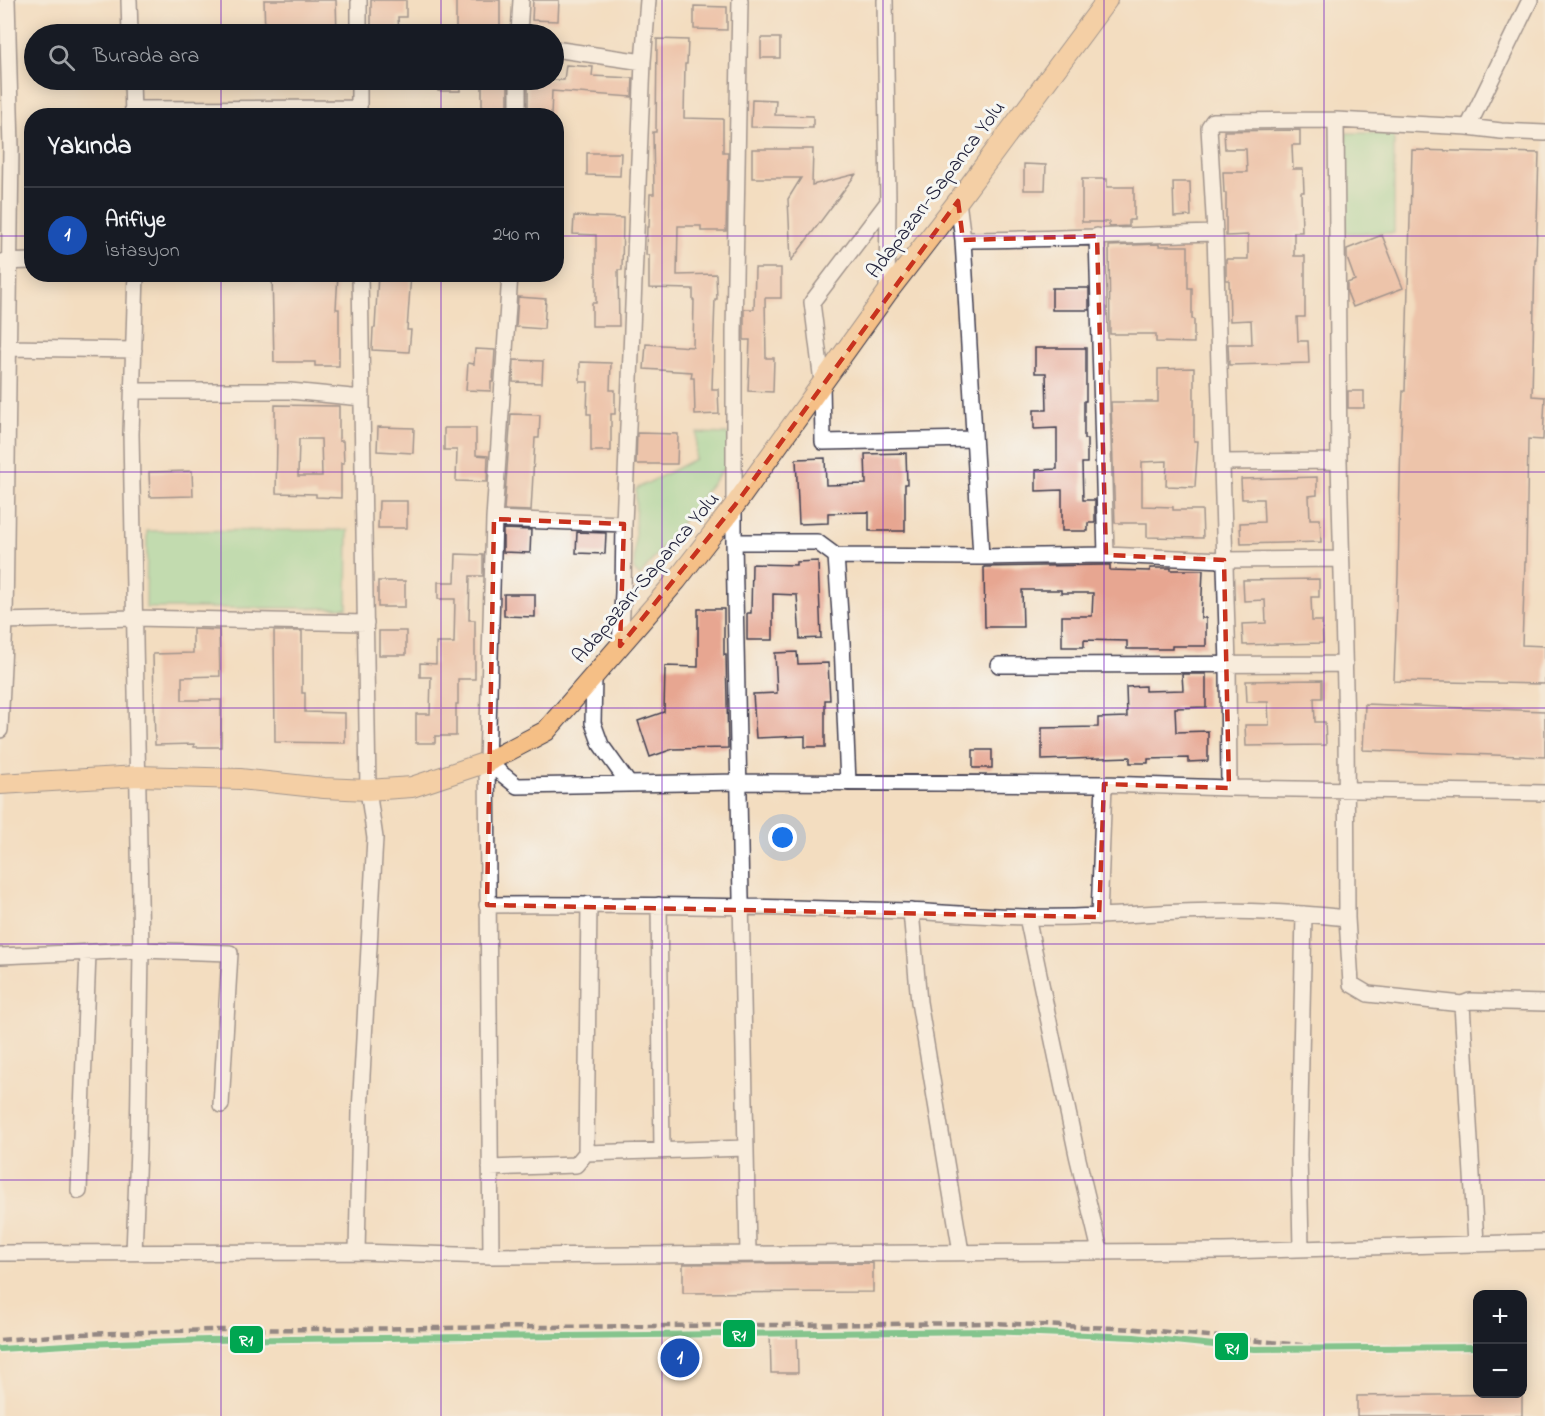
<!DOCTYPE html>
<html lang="tr">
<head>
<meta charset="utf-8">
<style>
  :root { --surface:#171b24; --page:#20242c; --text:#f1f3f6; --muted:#9ea1a6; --line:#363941; --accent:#c8321e }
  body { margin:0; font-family:"Indie Flower",sans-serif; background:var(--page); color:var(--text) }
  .controls { position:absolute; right:18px; bottom:18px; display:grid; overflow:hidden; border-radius:12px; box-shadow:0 3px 15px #0003 }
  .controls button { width:54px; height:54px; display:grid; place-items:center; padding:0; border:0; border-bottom:2px solid var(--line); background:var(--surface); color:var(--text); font:30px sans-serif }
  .you { position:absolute; left:783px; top:838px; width:21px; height:21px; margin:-15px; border:4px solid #fff; border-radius:50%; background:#1a73e8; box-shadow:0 0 0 9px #1a73e833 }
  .badge { display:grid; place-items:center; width:39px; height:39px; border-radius:50%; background:var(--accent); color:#fff; font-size:20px; font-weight:700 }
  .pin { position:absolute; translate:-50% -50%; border:3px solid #fff; box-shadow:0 2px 6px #0006 }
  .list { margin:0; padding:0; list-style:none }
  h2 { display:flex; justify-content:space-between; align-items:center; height:78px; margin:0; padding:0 24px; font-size:26px }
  h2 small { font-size:20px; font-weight:400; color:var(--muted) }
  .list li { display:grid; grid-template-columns:39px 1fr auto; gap:18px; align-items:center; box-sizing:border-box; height:96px; padding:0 24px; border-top:2px solid var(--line) }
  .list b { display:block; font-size:22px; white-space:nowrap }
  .list p { margin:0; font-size:20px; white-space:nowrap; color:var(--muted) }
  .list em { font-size:20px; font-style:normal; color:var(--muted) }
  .icon { flex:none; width:33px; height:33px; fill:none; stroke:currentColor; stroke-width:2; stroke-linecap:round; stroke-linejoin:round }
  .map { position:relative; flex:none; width:1545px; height:1416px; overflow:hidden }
  .search { position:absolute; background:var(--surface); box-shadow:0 3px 15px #0003; left:24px; top:24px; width:540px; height:66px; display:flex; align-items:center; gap:15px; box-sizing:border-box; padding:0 21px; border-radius:33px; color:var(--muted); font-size:22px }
  .panel { position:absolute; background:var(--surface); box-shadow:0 3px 15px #0003; left:24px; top:108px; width:540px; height:174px; border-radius:24px }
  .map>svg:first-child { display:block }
</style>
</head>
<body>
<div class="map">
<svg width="1545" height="1416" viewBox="0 0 1545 1416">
  <rect width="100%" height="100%" fill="#f6f6f2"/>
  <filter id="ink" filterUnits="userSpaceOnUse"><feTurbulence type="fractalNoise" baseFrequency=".0167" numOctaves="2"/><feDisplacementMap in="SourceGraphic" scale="12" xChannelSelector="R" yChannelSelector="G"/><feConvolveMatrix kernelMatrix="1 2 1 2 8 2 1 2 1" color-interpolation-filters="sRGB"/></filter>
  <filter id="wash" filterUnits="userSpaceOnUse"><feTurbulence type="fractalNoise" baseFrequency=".008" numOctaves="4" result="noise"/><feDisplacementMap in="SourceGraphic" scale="24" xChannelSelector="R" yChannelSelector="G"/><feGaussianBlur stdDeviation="1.35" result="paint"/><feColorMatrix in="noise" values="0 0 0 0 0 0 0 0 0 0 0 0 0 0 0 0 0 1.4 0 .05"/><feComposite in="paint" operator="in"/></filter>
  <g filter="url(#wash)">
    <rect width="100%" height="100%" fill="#f3ddc0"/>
    <path fill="#88da9b" stroke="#557e6b" stroke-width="1.5" d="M1346 133H1394V233H1346Z
      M697 433 729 434V462L640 576 634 570 636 489 695 459Z
      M348 530 347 608H146L147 531Z"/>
    <g id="blocks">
      <path fill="#e7a691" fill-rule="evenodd" d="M264 0H336L337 34H265Z
        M371 0H406V17H398L399 34H371Z
        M456 0H500V30H456Z
        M533 0H559L558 21 532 20Z
        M694 6 727 7V30L694 29Z
        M761 38H780V58H761Z
        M657 39 688 40 687 64H685L684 118 723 119V152H728L726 231H701V226H678L677 275 716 274 717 299H715L712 389H718L719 414 695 415 694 378H691L692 372 644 369 646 344 693 347 694 300H693V289L649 288V255H646L647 227H649L650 194H654L653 132H656Z
        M566 65 593 67 592 76 633 78 632 97 552 91 551 116H528V80H564Z
        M438 80H460V91H438Z
        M482 80H508V107H482Z
        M752 99 776 100 775 115 813 116V128L751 127Z
        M1300 130V145H1292L1293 169H1303L1304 192H1301L1302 232H1294V256H1305V317H1297L1298 341H1308L1309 363 1229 365 1228 344H1252L1251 320 1230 321 1229 280H1226V259H1248V235L1226 236V193H1224L1223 172H1247L1246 149H1225L1224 131Z
        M752 149H813L812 185 856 174 791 261 788 199 801 178H752Z
        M1412 150 1539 153 1536 259H1535L1532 396 1545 397 1543 440 1528 439 1526 562H1525L1522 645 1545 646V684L1394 681 1398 575 1401 434 1403 391H1405Z
        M587 153H621L620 176 587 175Z
        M1024 164 1046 165 1045 190H1024Z
        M1082 179H1107V187H1134V220H1129V226L1109 227V222H1082Z
        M1173 182H1190L1191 216 1174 217Z
        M574 216 623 218 622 270H618L619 326H592V303H596V235L573 234Z
        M1382 235 1403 288 1353 307 1347 292V283L1355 280 1347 258V249Z
        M1159 244V246H1188V288H1192V319H1194V343L1156 342V334H1110L1109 246Z
        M755 268H781V298H765L766 358H774L773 392 748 391 750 340H744V309H754Z
        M272 274H338L336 309H339V366H315V362H274Z
        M378 274H411L407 330H411L409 352 372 350 373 328H375Z
        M1052 288H1089V310H1052Z
        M518 297 546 299 544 329 516 327Z
        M1035 348H1086V401H1084V439H1087V463H1082L1083 500H1095V523H1088V531H1062V490L1036 491V470L1057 469V428L1034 429V410H1047L1046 373H1035Z
        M475 349 495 350 493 382H491V391L466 390 468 363 474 364Z
        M514 360 543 361 542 383 513 382Z
        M580 362 611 363 610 390H615V414H611V451H591V414H587L588 382H580Z
        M1194 368V441H1198L1195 487 1166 486 1167 461 1142 462V506L1173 507V510H1202L1203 538 1147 537V523H1115L1111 402H1158V369Z
        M1348 391H1364V408H1348Z
        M275 405 339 406V441H343L344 463H341V498L316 497V494L276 493 277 439H275ZM299 439H321L322 476H298Z
        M511 414 540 415 539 438H535L531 511 504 510Z
        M378 427 414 428 413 453 377 451Z
        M444 428H476V455L488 456 487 482 456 481 457 450H444Z
        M637 433 678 434 677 464H636Z
        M906 453 907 484H905V531H869V512L828 513V523L799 524 796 459 825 458 826 485 866 484 865 454Z
        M192 471 193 496 150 497 149 472Z
        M1317 477V495L1309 496 1310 519H1320L1321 542 1241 544 1240 523 1264 522 1263 499H1242L1241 479Z
        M379 501H407V528H378Z
        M503 529 531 530 530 553 503 552Z
        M577 532 606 533 605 554 576 553Z
        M456 554 483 555V576H470L469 620H475V679H458V704H456V736H435V743H416V714H430L431 677H420V663L436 664V643H454L455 599H438V582H455Z
        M818 561 821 638 800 639 797 595 773 594V640H747V613H751L752 564 796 565V562Z
        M1106 565H1110V570L1150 571V568H1171V570H1203L1201 618H1206V646H1172V649H1127V641L1084 640V647H1062V616H1092L1093 593H1061V590H1022L1023 627H985L984 567Z
        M1319 579V597H1311L1312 621H1322L1323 643 1243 645 1242 624 1266 623 1265 600 1244 601 1243 580Z
        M378 581H405V607H378Z
        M504 594H535V617L504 616Z
        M698 609H724V655H726L728 748 673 749 650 757 638 721 664 712 665 666 698 667Z
        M193 629 219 630 220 676 182 677V700H221V747H194V744L155 745 153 654 193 653Z
        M274 631H302V693H305V712L345 713V743L275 742Z
        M379 631H406V655H379Z
        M797 652 798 664 828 663 830 700H825V747H805V736L756 738 753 694 777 693 775 653Z
        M1182 674H1206V707L1175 708 1176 732 1208 731V761L1188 762V758L1148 759V763H1130V757L1042 760V728L1098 727V718L1127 717 1126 687 1145 686V691L1183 690Z
        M1322 680V698H1314L1315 722H1325L1326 745 1246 746 1245 725H1269L1268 702H1247L1246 681Z
        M1365 704 1545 711V757L1363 750Z
        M973 750H992V768H973Z
        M873 1263V1292L683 1293V1264Z
        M797 1329 798 1373H771L770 1330Z
        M1522 1394V1416H1357V1396Z"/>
    </g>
  </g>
  <g filter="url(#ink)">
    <use href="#blocks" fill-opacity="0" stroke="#413e4f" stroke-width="1.5"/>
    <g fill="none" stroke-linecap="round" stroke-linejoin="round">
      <g stroke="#413e4f" stroke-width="18">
        <path id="minor" d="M129 0 130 34
          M740 0 734 332V542L748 1253
          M885 0 888 202 887 293
          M359 34V0
          M519 34 521 0
          M554 49 643 62
          M132 80 133 116
          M359 80V116
          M133 109 359 108
          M518 116V80
          M1336 120 1339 461 1346 725 1347 918 1351 984 1368 994 1462 1004 1470 1001 1545 1003
          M1468 127 1530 0
          M958 201 963 240 981 557
          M888 202 812 302 822 382 823 442 974 439
          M1215 233 1209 127 1213 121 1336 120 1468 127 1501 131 1545 133
          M1097 236 1106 555
          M0 262 32 261
          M8 348 134 350
          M133 391H290L362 398
          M1222 462 1339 461
          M494 519 624 524
          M734 542H817L836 556 842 643 848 783
          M836 556 981 557 1106 555 1224 560 1341 559
          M0 621 135 618 366 623
          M620 646 623 593 624 524 643 62 648 0
          M999 665 1345 664
          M594 677 593 723 601 745 629 784
          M0 730 5 621 11 148 7 0
          M487 762 517 786 739 782 1104 784 1229 788 1228 665 1215 233C1131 235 1047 240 963 240
          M1229 788 1545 793
          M487 905C628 904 768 907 908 911 947 913 987 916 1026 917 1092 919 1158 911 1225 911 1266 911 1306 914 1347 918
          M659 905 662 1151
          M911 911 919 1002 961 1252
          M1027 917 1077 1155 1100 1251
          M1099 917 1104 784
          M0 956 141 950 230 953 221 1105
          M1462 1004 1476 1243
          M586 1153 746 1148
          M490 1168 576 1165 586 1153 589 904
          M79 1191 88 953
          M1301 1248 1299 1155 1304 914
          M357 1252 360 1112 375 838 368 790 360 274
          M0 1253 357 1252 491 1256 1223 1251 1545 1242
          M134 1253 138 1149 141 950 131 434 136 274
          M491 1256 487 762 494 519 510 274"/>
      </g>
      <g stroke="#413e4f" stroke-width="22">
        <path id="major" d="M0 784 138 776 240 779 324 788 368 790 412 787 487 762 546 731 676 581 735 505 887 293 958 201 1107 0"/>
      </g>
      <use href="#minor" stroke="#fff" stroke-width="15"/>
      <use href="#major" stroke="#f5bf86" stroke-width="20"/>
      <path stroke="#22223b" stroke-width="4.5" stroke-dasharray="9 4.5" stroke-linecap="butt" d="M0 1340 81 1334 211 1330 992 1323 1137 1329 1341 1349
        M0 1349 83 1344 208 1340 684 1335"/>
      <g stroke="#f6f6f2" stroke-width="10">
        <path id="rail-1" d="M0 1349 83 1344 208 1340 991 1331 1134 1337 1254 1349 1478 1347"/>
      </g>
      <use href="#rail-1" stroke="#00a651" stroke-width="6"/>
    </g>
  </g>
  <path d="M0 0H1545V1416H0ZM958 201 963 240 1097 236 1106 555 1224 560 1229 788 1104 784 1099 917 487 905 494 519 624 524 620 646 735 505Z" fill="#f3ddc0" fill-opacity=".55" fill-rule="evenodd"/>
  <path fill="none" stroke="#c8321e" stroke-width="4.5" stroke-dasharray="12 8" stroke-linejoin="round" d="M958 201 963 240 1097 236 1106 555 1224 560 1229 788 1104 784 1099 917 487 905 494 519 624 524 620 646 735 505Z"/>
  <path fill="none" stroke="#7b2cbf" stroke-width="1.5" stroke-opacity="0.55" d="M221 0V34M441 0V34M662 0V1416M883 0V1416M1104 0V1416M1324 0V1416M221 80V116M441 80V116M0 236H32M556 236H1545M221 274V1416M441 274V1416M0 472H1545M0 708H1545M0 944H1545M0 1180H1545"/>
  <g text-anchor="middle" stroke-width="6" stroke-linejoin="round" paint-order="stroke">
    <g font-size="21" fill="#22223b" stroke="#f6f6f2">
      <text transform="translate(935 189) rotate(-53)" y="7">Adapazarı-Sapanca Yolu</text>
      <text transform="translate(645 577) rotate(-50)" y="7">Adapazarı-Sapanca Yolu</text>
    </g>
  </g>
  <g stroke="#f6f6f2" stroke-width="2">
    <rect x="722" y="1319" width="34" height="29" rx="6" fill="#00a651"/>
    <rect x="229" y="1325" width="35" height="29" rx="6" fill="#00a651"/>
    <rect x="1214" y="1332" width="35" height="29" rx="6" fill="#00a651"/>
  </g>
  <g font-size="16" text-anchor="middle" font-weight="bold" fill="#fff">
    <text x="739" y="1340">R1</text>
    <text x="246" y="1345">R1</text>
    <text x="1232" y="1353">R1</text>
  </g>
</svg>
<div class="controls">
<button>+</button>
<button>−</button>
</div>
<div class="you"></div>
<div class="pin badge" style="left:680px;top:1358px;background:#1a4fb4">1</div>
<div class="search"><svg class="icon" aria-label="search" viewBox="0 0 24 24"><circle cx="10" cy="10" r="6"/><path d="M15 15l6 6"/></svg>Burada ara</div>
<section class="panel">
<h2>Yakında<small></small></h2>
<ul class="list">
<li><span class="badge" style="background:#1a4fb4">1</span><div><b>Arifiye</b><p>İstasyon</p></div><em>240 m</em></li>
</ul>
</section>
</div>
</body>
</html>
